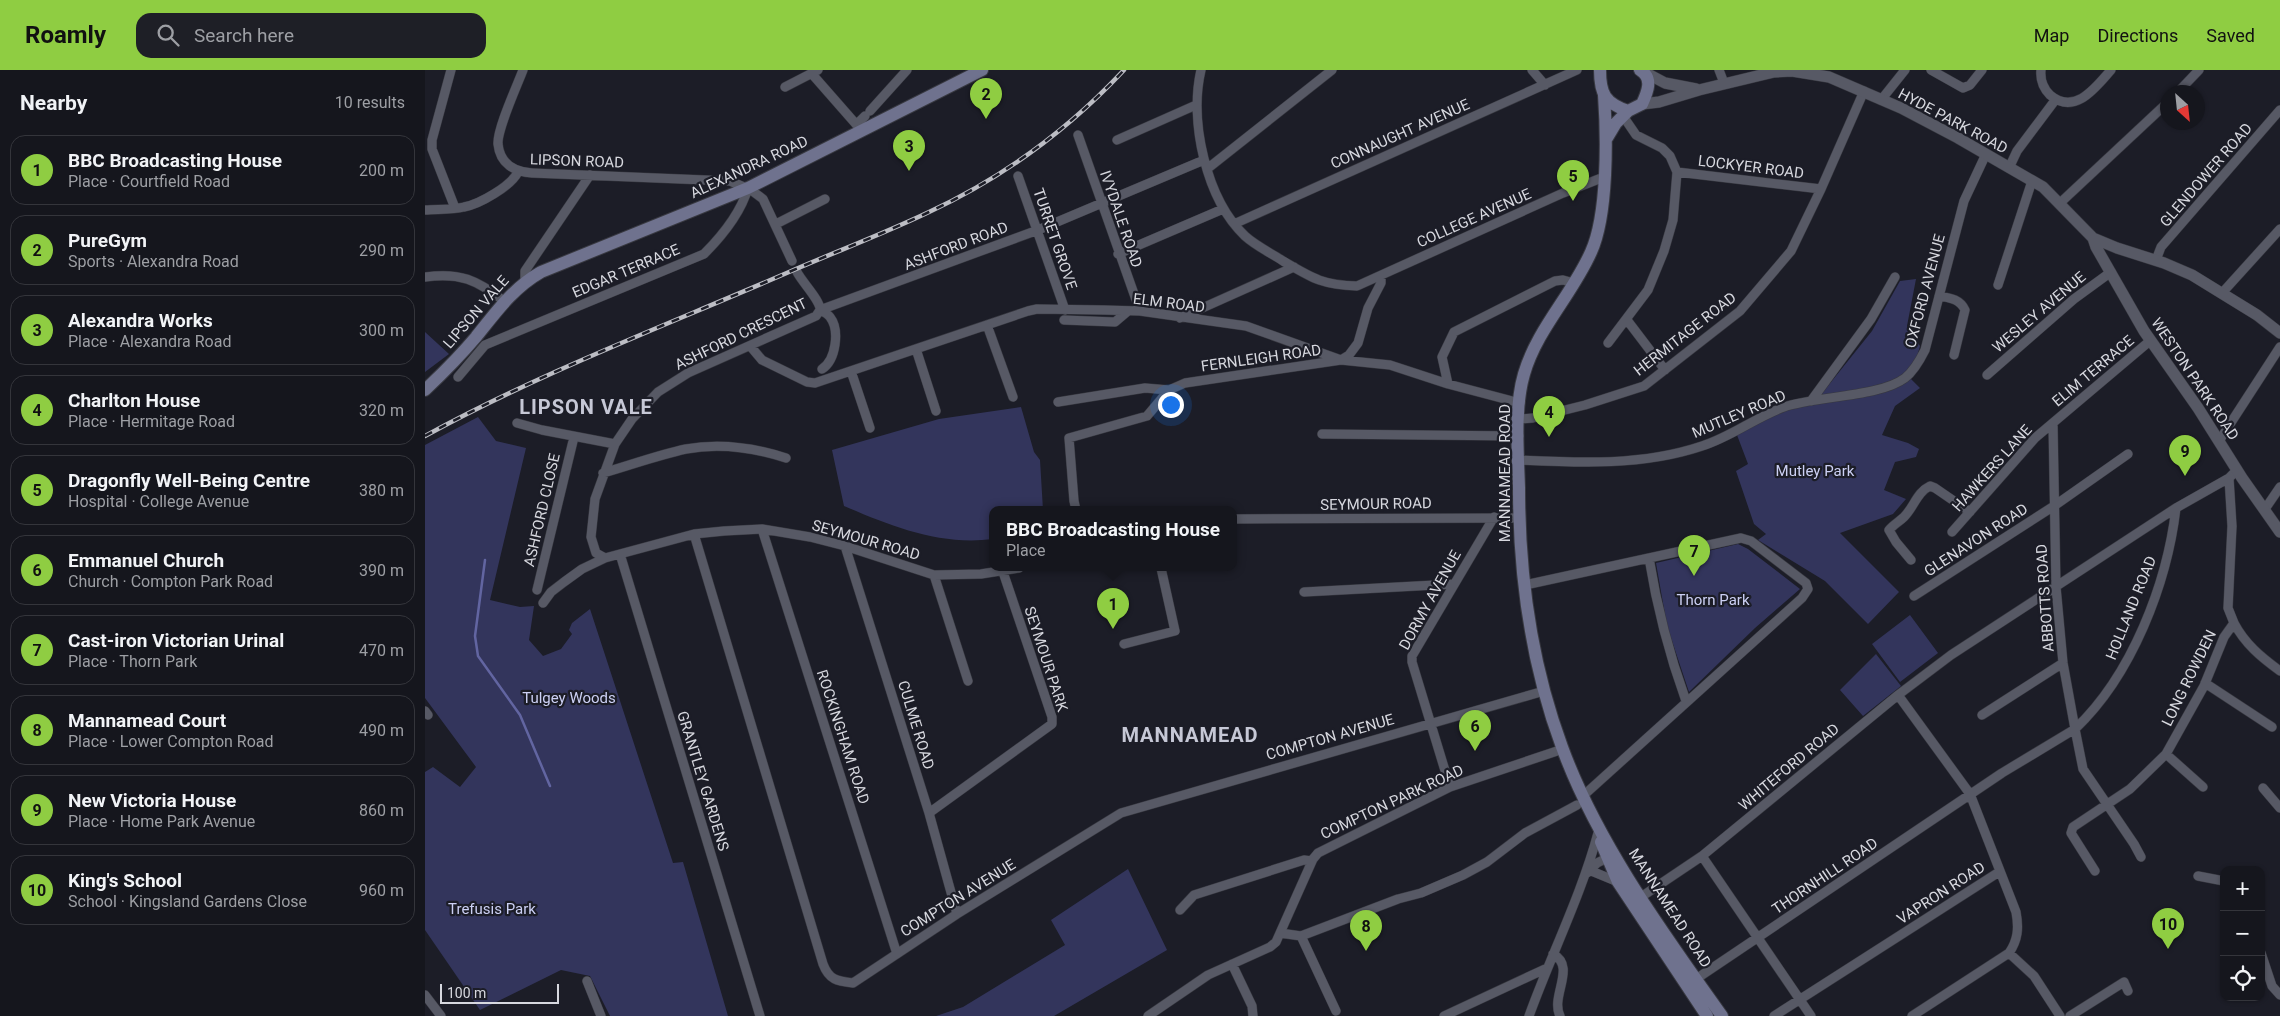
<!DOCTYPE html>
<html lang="en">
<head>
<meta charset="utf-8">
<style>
  :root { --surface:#15161d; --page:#1e1f26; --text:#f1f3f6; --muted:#9d9fa4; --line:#34353b; --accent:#8fcd42 }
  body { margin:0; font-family:Roboto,sans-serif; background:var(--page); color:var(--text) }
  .controls { position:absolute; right:15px; bottom:15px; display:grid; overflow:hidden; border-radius:10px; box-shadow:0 1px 4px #0004 }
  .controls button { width:45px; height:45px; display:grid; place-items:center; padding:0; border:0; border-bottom:1px solid var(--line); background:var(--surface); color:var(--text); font:25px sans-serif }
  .compass { position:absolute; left:1735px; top:15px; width:45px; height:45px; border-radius:50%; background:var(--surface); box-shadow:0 1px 4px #0004; rotate:153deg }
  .scale { position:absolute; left:15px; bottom:12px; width:119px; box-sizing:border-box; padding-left:5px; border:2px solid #d7d8df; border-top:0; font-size:14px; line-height:18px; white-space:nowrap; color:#d7d8df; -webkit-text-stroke:4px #1c1d27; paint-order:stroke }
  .you { position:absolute; left:745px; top:334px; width:18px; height:18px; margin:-12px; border:4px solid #fff; border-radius:50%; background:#1a73e8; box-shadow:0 0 0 8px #1a73e833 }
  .badge { display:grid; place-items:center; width:32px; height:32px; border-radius:50%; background:var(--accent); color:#111; font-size:16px; font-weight:700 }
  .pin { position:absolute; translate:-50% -41px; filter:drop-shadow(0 1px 2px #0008) }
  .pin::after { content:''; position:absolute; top:26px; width:18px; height:15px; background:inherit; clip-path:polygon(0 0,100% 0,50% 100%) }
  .popup { position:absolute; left:564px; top:436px; width:248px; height:65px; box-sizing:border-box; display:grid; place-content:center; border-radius:10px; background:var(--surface); filter:drop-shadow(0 1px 4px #0005); font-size:16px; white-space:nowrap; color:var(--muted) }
  .popup b { font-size:19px; color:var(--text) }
  .popup::after { content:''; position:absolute; left:50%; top:100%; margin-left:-10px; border:10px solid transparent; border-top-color:var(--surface) }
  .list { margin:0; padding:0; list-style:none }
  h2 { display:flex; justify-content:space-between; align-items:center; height:65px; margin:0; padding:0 20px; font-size:21px }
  h2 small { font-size:16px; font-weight:400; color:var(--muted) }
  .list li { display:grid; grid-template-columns:32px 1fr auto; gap:15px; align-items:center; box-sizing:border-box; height:70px; margin:0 10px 10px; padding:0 10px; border:1px solid var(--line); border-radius:15px }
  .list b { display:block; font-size:19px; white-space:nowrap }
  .list p { margin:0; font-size:16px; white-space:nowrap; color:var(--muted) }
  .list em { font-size:16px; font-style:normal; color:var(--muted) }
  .icon { flex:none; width:28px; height:28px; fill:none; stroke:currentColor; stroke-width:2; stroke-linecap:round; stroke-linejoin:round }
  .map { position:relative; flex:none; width:1855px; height:946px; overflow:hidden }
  header { display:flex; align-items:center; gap:30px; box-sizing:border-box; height:70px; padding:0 25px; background:var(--accent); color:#111 }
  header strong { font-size:24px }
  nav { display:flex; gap:28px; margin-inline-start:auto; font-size:18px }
  .search { width:350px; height:45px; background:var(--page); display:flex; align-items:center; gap:12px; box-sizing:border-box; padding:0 18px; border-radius:15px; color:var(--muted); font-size:19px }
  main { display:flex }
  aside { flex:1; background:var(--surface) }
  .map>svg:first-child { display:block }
</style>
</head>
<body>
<header>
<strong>Roamly</strong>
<div class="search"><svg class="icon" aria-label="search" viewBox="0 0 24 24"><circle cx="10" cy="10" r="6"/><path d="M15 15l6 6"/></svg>Search here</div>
<nav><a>Map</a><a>Directions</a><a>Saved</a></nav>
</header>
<main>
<aside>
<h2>Nearby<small>10 results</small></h2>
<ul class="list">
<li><span class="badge">1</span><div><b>BBC Broadcasting House</b><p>Place · Courtfield Road</p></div><em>200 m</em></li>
<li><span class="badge">2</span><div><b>PureGym</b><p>Sports · Alexandra Road</p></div><em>290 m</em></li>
<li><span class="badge">3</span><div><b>Alexandra Works</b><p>Place · Alexandra Road</p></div><em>300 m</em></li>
<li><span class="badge">4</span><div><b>Charlton House</b><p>Place · Hermitage Road</p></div><em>320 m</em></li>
<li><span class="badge">5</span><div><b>Dragonfly Well-Being Centre</b><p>Hospital · College Avenue</p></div><em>380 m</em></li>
<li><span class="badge">6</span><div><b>Emmanuel Church</b><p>Church · Compton Park Road</p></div><em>390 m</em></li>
<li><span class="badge">7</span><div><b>Cast-iron Victorian Urinal</b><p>Place · Thorn Park</p></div><em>470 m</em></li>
<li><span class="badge">8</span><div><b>Mannamead Court</b><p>Place · Lower Compton Road</p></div><em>490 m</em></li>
<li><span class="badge">9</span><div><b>New Victoria House</b><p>Place · Home Park Avenue</p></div><em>860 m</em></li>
<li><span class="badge">10</span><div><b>King's School</b><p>School · Kingsland Gardens Close</p></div><em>960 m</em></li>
</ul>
</aside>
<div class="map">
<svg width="1855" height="946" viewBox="0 0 1855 946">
  <rect width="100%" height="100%" fill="#1c1d27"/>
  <path fill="#33355c" d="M1491 209 1482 256 1495 276 1486 309 1495 318 1470 336 1457 365 1483 373 1494 379 1491 387 1470 392 1459 420 1481 429 1468 444 1415 463 1474 522 1443 554 1400 511 1333 470 1341 464 1329 454 1311 401 1323 394 1312 365 1361 339 1390 332 1447 261 1475 211Z
    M0 262 24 284 0 302Z
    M596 337 609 382 615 390 618 440H568V469C515 476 466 456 419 436L407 380 514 349Z
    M53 347 71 371 101 378 65 530 95 537 109 536 104 570 118 586 136 579 147 564 144 560 147 553 165 539 248 793 258 792 303 946H185L165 906 136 900 55 940 0 860V702L8 697 35 717 51 697 0 628V375Z
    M1313 474 1323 479 1375 519 1330 558 1264 622 1242 556 1231 493Z
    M1485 545 1513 583 1475 612 1447 574Z
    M1451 584 1476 616 1438 646 1415 620Z
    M703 799 742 880 629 946H511L538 937 640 875 626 850Z"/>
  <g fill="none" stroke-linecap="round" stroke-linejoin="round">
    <path stroke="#6265a1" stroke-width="2.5" d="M60 490 50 566 53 586 95 645 125 716"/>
    <g stroke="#383941" stroke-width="10">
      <path id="minor" d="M26 0 7 70V79L30 138
        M98 0C92 16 72 59 73 74 75 94 90 102 107 103L305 111 326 120 338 129 367 191
        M776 0C764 51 781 129 820 166 831 176 846 183 858 191 887 208 897 215 932 216L1138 123 1179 107
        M1107 0 1120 15
        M1294 0 1299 13
        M1506 0 1538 18 1545 15 1557 0
        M1616 0C1615 10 1618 18 1625 25 1650 46 1671 17 1686 0
        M387 4 437 61
        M360 17 393 0
        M1753 22 1774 0
        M1456 30 1480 0
        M445 41 482 0
        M432 54 440 46
        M653 65 715 241
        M692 70 771 35
        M1584 98 1592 81 1631 29
        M782 99 907 0
        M1252 102 1396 119
        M593 106 640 240
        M1635 133 1742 33
        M0 140C12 139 27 140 39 137 55 134 86 116 93 102
        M351 154 400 129
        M809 154 1152 0
        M693 184 798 139
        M1731 190 1736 177 1855 40
        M372 202C377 212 396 231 395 240 399 242 403 244 405 247 415 260 411 290 397 299
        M0 207C35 202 52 210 79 231
        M100 212V201L165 105
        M1573 215 1607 111
        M1797 223 1855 159
        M1514 226C1525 228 1535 229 1540 240L1529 285
        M395 240 613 160 779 90
        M755 248 869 197
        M639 250 690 252 703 241
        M1202 250 1240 300
        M562 255 588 327
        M1183 273 1223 220 1239 181 1248 150 1252 102 1245 86 1237 78 1211 65 1198 46
        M326 277 337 290 382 312 390 313 603 241 612 239 679 240 715 241 821 256 916 290 965 295 1023 314 1095 333
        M491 279 511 341
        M426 301 445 358
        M1562 305 1649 229 1686 202
        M33 307 60 275 279 184C297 166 316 142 323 118
        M1023 314 1017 287 1029 262 1130 211 1138 210 1149 213
        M1386 331 1446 249 1470 207
        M633 332 720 318 744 320
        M1094 349 1108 348 1160 335 1219 316 1315 241 1366 181 1396 119 1439 21
        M92 353 117 360 190 374
        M1628 354 1631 517 1638 593 1650 659 1658 699 1709 774 1716 787
        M897 364 1094 366
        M1794 371 1855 277
        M1093 390C1154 393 1218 396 1277 376 1306 367 1331 347 1359 337 1391 326 1455 327 1480 308 1489 301 1495 290 1500 280L1539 131 1561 84
        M178 403C206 395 233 385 261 379 294 373 330 378 361 388
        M1840 439 1855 417
        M651 440 649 431 644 368 722 346 744 320 760 313 916 290 924 285 933 273 943 238 956 213V206
        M808 449 1094 448
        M337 459 472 884
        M1527 462 1610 368 1726 270
        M269 464 398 894C404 910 412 911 428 913L532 844 696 743 1119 621
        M420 476 504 743 532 844
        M195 484 335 946
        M180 488 171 483 166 467 170 429 190 374 207 349 233 322 263 303 391 246 395 240
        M1224 488C1232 538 1244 584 1261 631
        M1486 490 1471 472 1464 460C1468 455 1475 451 1479 447 1489 437 1492 422 1505 416L1510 418 1545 442
        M509 505 543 611
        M1100 515 1316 468 1326 471 1381 513 1383 519 1377 528 1159 725
        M112 520 149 367
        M879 522 1029 514
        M1489 526 1629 436 1703 384
        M118 533 126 522 139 512 157 499 180 488 269 464 299 461 337 459 385 467 420 476 509 505 556 504 594 498
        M1809 553C1820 574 1836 587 1855 601
        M699 574 750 561 736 498
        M1780 613 1847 657
        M1473 625 1545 724 1591 842C1594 858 1593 870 1584 883L1487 946
        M0 641 3 645
        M1557 645 1638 593
        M1741 684 1778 717
        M1025 717 987 592V586L1069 447
        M1838 718 1855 738
        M504 743 627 654V647L578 502
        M1277 786 1386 946
        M1164 800 1193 812
        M1670 801 1646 763 1648 757 1705 719 1741 684 1779 616 1799 567 1809 553 1803 538 1807 456 1804 408
        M1162 803 1172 793 1188 785
        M1773 806 1799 811
        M1216 827 1277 786 1473 625 1526 585 1751 438 1804 408 1812 400
        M755 840 769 825 879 790 887 791
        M855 863 876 866 973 829 996 823 1038 805 1062 792 1100 763 1152 735
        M876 866 911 941
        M1584 883 1609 906 1635 946
        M1836 883 1847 916 1855 925
        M1128 884C1152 897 1125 926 1135 946
        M807 894 827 936 828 946
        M1271 909 1577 703 1650 659C1707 605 1742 514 1751 438
        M162 911 176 946
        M0 925 16 946
        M723 946 783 905 845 877 851 872 888 789 893 783 1025 717 1138 679
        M1019 946 1120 899
        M1104 946C1126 885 1156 826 1173 763
        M1349 946 1574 802
        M1645 946 1699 912 1703 921"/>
    </g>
    <g stroke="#383941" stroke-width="12">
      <path id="tertiary" d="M1219 2 1240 13 1271 19
        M1217 34 1234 32 1274 20 1349 2 1367 1 1404 7 1476 38 1533 68 1618 117 1668 168 1692 178 1739 193 1767 205 1832 245 1855 263
        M1668 168 1671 177 1719 261 1773 338 1817 408 1855 462"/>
    </g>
    <g stroke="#383941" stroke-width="14">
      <path id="secondary" d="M1175 0C1175 24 1180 33 1203 41L1217 34C1222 23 1229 8 1215 0
        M1179 25C1182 67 1183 145 1166 182 1147 225 1112 259 1099 304 1089 338 1093 383 1094 418 1094 505 1107 596 1137 677 1172 773 1238 863 1297 946
        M1182 68 1191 53 1203 41
        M0 320C18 303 35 286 51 267 71 242 88 218 116 202L323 118 557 0
        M1176 772 1193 812 1282 946"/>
    </g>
    <use href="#minor" stroke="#575965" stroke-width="9"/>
    <use href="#tertiary" stroke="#575965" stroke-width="11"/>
    <use href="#secondary" stroke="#6f728e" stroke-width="12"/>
    <g stroke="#bcbdc4" stroke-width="4.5">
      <path id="rail" d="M0 366C117 302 242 255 364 202 410 182 458 164 504 142 577 108 644 59 699 0"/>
    </g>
    <use href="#rail" stroke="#1c1d27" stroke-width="2.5" stroke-dasharray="8" stroke-linecap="butt"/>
  </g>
  <g text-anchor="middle" stroke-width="4.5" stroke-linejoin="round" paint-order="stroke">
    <g font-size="15" fill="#d7d8df" stroke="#1c1d27">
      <text transform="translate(1528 51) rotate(28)" y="5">HYDE PARK ROAD</text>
      <text transform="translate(975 64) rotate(-24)" y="5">CONNAUGHT AVENUE</text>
      <text transform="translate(152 91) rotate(2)" y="5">LIPSON ROAD</text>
      <text transform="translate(324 97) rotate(-25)" y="5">ALEXANDRA ROAD</text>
      <text transform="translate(1326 97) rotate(7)" y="5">LOCKYER ROAD</text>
      <text transform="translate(1781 105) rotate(-49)" y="5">GLENDOWER ROAD</text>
      <text transform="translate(1049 148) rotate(-24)" y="5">COLLEGE AVENUE</text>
      <text transform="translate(696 149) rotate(71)" y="5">IVYDALE ROAD</text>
      <text transform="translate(630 169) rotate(71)" y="5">TURRET GROVE</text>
      <text transform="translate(531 176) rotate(-21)" y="5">ASHFORD ROAD</text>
      <text transform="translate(201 201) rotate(-23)" y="5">EDGAR TERRACE</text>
      <text transform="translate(1500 221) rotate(-75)" y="5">OXFORD AVENUE</text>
      <text transform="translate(744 233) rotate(7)" y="5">ELM ROAD</text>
      <text transform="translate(51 242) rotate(-49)" y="5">LIPSON VALE</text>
      <text transform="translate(1614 242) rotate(-40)" y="5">WESLEY AVENUE</text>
      <text transform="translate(316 264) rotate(-26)" y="5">ASHFORD CRESCENT</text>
      <text transform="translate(1260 264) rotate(-38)" y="5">HERMITAGE ROAD</text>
      <text transform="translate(836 288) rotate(-8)" y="5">FERNLEIGH ROAD</text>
      <text transform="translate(1668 301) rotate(-40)" y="5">ELIM TERRACE</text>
      <text transform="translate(1770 309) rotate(56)" y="5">WESTON PARK ROAD</text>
      <text transform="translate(1314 344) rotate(-23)" y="5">MUTLEY ROAD</text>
      <text transform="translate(1567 398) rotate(-48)" y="5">HAWKERS LANE</text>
      <text transform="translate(1080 403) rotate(-90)" y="5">MANNAMEAD ROAD</text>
      <text transform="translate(951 434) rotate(-1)" y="5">SEYMOUR ROAD</text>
      <text transform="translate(117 440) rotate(-77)" y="5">ASHFORD CLOSE</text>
      <text transform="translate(441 470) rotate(16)" y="5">SEYMOUR ROAD</text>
      <text transform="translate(1551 470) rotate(-33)" y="5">GLENAVON ROAD</text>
      <text transform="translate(1620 528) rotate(-94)" y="5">ABBOTTS ROAD</text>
      <text transform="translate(1005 530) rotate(-61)" y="5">DORMY AVENUE</text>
      <text transform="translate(1706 538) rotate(-68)" y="5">HOLLAND ROAD</text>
      <text transform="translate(621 589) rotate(72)" y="5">SEYMOUR PARK</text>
      <text transform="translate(1764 608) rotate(-64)" y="5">LONG ROWDEN</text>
      <text transform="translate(491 655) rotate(73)" y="5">CULME ROAD</text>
      <text transform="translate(418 667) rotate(72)" y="5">ROCKINGHAM ROAD</text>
      <text transform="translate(905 667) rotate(-16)" y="5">COMPTON AVENUE</text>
      <text transform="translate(1364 697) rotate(-40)" y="5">WHITEFORD ROAD</text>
      <text transform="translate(278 711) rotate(73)" y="5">GRANTLEY GARDENS</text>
      <text transform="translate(967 732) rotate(-25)" y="5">COMPTON PARK ROAD</text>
      <text transform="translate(1400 806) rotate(-34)" y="5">THORNHILL ROAD</text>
      <text transform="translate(1516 823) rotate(-33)" y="5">VAPRON ROAD</text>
      <text transform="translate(533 828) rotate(-32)" y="5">COMPTON AVENUE</text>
      <text transform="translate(1245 838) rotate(57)" y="5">MANNAMEAD ROAD</text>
    </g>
    <g font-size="15" fill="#ccd0f4" stroke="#1c1d27">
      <text x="1390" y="406">Mutley Park</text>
      <text x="1288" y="535">Thorn Park</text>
      <text x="144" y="633">Tulgey Woods</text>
      <text x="67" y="844">Trefusis Park</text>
    </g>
    <g font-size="20" font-weight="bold" letter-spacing="1" fill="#c6c8d6" stroke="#1c1d27">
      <text x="161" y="344">LIPSON VALE</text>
      <text x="765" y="672">MANNAMEAD</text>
    </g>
  </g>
</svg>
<div class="controls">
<button>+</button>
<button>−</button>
<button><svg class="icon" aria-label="locate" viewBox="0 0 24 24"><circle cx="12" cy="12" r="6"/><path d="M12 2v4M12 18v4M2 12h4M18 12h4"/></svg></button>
</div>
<svg class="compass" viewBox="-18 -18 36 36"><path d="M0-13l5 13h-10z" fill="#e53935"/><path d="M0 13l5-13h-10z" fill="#9d9fa4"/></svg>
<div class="scale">100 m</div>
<div class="you"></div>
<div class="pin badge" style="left:688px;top:559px">1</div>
<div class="popup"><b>BBC Broadcasting House</b>Place</div>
<div class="pin badge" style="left:561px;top:49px">2</div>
<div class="pin badge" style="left:484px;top:101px">3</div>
<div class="pin badge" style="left:1124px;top:367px">4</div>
<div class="pin badge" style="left:1148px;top:131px">5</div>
<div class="pin badge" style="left:1050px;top:681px">6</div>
<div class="pin badge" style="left:1269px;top:506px">7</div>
<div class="pin badge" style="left:941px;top:881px">8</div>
<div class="pin badge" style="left:1760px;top:406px">9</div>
<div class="pin badge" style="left:1743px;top:879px">10</div>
</div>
</main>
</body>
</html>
